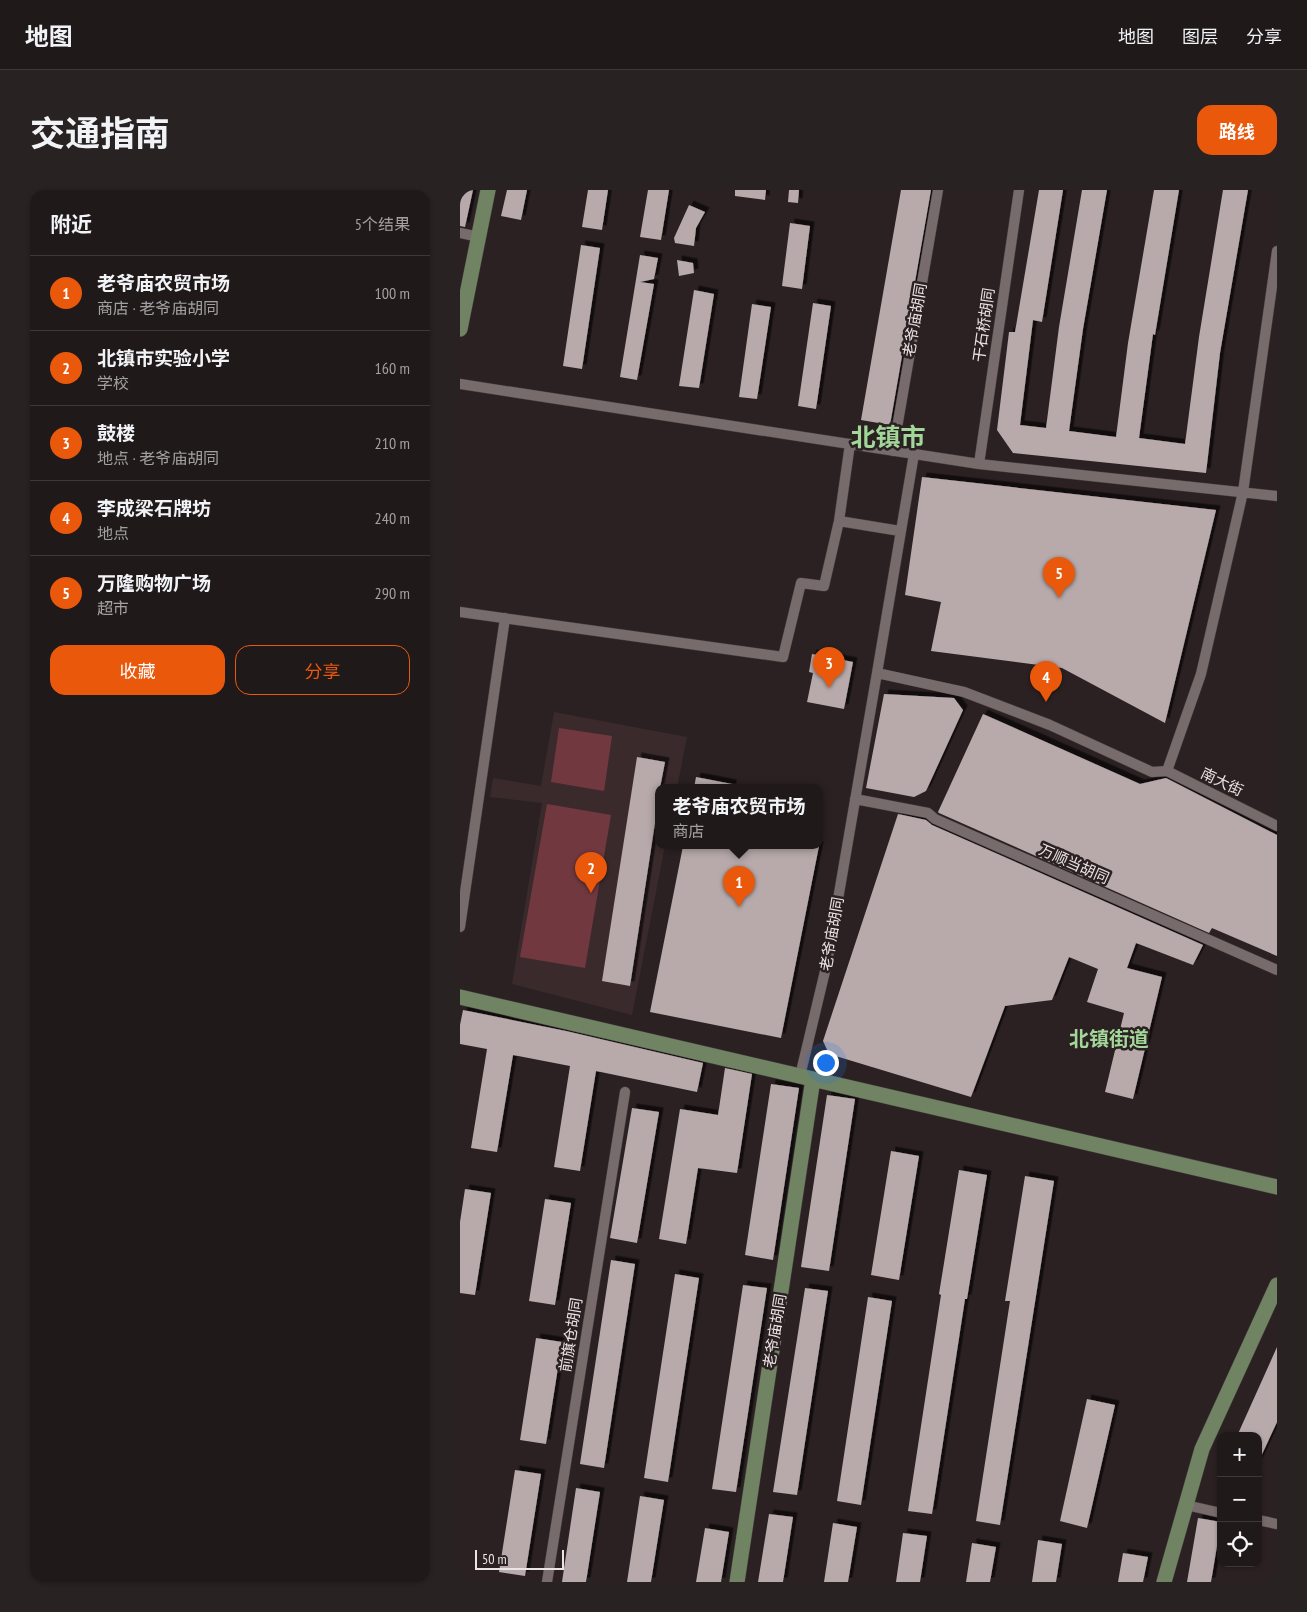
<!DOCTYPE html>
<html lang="zh">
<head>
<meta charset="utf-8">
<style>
  :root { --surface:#20191a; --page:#282223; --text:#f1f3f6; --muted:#a2a0a2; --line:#3d3839; --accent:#ea580c }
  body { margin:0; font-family:"PT Sans Narrow","Noto Sans SC",sans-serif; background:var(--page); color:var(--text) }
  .controls { position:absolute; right:15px; bottom:15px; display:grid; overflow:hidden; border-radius:10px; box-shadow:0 1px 4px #0004 }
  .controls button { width:45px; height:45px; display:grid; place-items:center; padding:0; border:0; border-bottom:1px solid var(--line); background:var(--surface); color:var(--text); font:25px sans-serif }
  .scale { position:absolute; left:15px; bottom:12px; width:89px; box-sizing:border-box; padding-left:5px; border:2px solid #ebe4e4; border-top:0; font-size:14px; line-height:18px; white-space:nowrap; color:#ebe4e4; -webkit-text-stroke:4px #2b2122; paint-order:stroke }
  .you { position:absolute; left:365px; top:872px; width:18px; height:18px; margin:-12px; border:4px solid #fff; border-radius:50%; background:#1a73e8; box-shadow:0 0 0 8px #1a73e833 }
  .badge { display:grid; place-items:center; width:32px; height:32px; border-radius:50%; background:var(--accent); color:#fff; font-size:16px; font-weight:700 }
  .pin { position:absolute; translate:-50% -41px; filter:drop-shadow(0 1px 2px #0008) }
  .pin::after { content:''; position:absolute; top:26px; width:18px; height:15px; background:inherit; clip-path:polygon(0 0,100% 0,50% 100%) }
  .popup { position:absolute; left:195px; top:594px; width:168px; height:65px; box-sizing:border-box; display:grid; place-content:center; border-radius:10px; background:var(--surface); filter:drop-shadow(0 1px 4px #0005); font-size:16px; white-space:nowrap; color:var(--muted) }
  .popup b { font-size:19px; color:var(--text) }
  .popup::after { content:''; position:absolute; left:50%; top:100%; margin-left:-10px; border:10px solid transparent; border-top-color:var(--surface) }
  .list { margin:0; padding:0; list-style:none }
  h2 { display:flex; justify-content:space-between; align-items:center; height:65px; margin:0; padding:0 20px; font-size:21px }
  h2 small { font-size:16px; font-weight:400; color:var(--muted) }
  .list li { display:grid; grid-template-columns:32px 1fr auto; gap:15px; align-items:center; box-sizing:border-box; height:75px; padding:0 20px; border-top:1px solid var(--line) }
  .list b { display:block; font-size:19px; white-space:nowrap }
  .list p { margin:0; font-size:16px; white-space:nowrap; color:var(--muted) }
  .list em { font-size:16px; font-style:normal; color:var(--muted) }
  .actions { display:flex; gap:10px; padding:15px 20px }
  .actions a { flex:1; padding:11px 0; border:1px solid var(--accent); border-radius:15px; text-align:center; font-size:18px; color:var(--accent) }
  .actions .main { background:var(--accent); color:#fff }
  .icon { flex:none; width:28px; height:28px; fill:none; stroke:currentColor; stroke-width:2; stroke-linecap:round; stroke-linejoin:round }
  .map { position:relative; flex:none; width:817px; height:1392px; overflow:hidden; border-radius:15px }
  header { display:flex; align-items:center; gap:30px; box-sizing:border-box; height:70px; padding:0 25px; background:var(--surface); border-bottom:1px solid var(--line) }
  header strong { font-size:24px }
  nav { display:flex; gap:28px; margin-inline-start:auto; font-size:18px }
  .intro { display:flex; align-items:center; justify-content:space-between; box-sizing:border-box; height:120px; padding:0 30px }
  h1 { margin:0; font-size:35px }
  .button { padding:12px 22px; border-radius:15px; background:var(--accent); color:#fff; font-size:18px; font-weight:700 }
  main { display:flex; gap:30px; padding:0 30px }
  aside { flex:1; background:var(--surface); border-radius:15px; box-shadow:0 1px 4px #0004 }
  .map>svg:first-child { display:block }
</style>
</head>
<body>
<header>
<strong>地图</strong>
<nav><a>地图</a><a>图层</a><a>分享</a></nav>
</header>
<div class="intro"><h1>交通指南</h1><a class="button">路线</a></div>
<main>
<aside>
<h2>附近<small>5个结果</small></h2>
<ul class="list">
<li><span class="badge">1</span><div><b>老爷庙农贸市场</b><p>商店 · 老爷庙胡同</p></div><em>100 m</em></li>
<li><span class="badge">2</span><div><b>北镇市实验小学</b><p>学校</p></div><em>160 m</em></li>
<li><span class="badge">3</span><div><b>鼓楼</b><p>地点 · 老爷庙胡同</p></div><em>210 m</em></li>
<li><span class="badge">4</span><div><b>李成梁石牌坊</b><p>地点</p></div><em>240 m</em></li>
<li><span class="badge">5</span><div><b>万隆购物广场</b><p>超市</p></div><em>290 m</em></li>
</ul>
<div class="actions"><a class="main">收藏</a><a>分享</a></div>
</aside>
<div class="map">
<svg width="817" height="1392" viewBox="0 0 817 1392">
  <defs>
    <filter id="shadow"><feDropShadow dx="4.5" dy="-4.5" stdDeviation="0" flood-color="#0009"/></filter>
  </defs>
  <rect width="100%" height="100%" fill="#2b2122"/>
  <path fill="#3b2a2c" d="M94 522 227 547 217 598H199V656H205L172 825 52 794 82 613 30 607 33 588 81 596Z"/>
  <path fill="#71393f" d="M99 538 152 546 144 601 91 592Z
    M87 614 151 625 125 778 60 767Z"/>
  <path fill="#b8aaab" filter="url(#shadow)" d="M0 0H13L5 37 0 36Z
    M47 0H67L61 30 41 26Z
    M128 0H148L142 40 122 37Z
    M188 0H209L201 50 180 47Z
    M275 0H306L305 10 275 6Z
    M329 0H339L338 13 328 12Z
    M441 0H471L430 235 401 230Z
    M579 0H603L582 132 573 130 560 235 586 238 599 137 622 0H647L623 139 609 241 656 247 668 153 694 0H719L695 145 693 144 679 248 725 254 739 147 763 0H788L760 163 746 283 553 263 537 240 549 142H555Z
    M229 15 245 22 236 38 234 56 215 53 214 48Z
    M330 33 350 36 342 99 322 96Z
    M121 55 140 58 122 179 103 176Z
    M180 65 198 68 194 89 180 92 194 94 177 190 160 187Z
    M217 70 233 73 234 83 219 86Z
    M234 100 254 104 239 198 219 196Z
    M353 113 371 116 356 219 338 216Z
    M292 114 311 117 297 209 279 207Z
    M462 287 756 320 705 533 602 478 471 461 481 412 445 405Z
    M352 464 393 472 384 519 347 512 353 483 349 482Z
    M424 504 494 508 503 520 466 601 454 607 406 598Z
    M523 524 680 594 706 588 817 645V766L752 738 749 743 479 623 478 622Z
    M177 567 205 572 200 598H199V607L170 796 142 791Z
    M236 587 272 594V598H234Z
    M438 624 466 630 472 635 743 755 733 775 676 753 667 778 702 787 673 909 645 902 664 823 627 812 638 779 609 767 592 810 545 816 511 907 369 864 363 851Z
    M223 656H359L321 848 190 822Z
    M3 820 106 841 243 873 237 902 136 881 120 981 94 977 110 876 53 865 37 962 11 958 27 859 0 854V835Z
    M265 878 292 884 277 983 238 978 226 1054 199 1049 220 919 258 925Z
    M311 894 339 898 313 1070 285 1065Z
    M367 905 395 909 369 1081 341 1077Z
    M172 918 199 922 177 1053 150 1048Z
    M431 961 459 966 439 1090 411 1085Z
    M499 980 527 985 507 1109H505L472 1324 448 1321 481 1105 479 1104Z
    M565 986 594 991 540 1335 516 1331 550 1111H545Z
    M5 999 31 1003 15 1105 0 1103V1032Z
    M85 1009 111 1013 95 1115 69 1111Z
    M151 1070 175 1074 144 1278 120 1274Z
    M215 1084 239 1088 208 1292 184 1288Z
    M283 1095 307 1098 276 1302 252 1299Z
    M345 1098 368 1101 337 1305 313 1302Z
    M408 1107 432 1111 401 1315 377 1311Z
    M76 1148 102 1152 86 1254 60 1250Z
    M817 1157V1232L798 1273V1246H777Z
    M627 1209 655 1215 627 1338 600 1331Z
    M55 1280 81 1284 65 1386 39 1382Z
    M116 1298 140 1302 126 1392H102Z
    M180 1306 204 1310 191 1392H167Z
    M309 1324 333 1327 323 1392H298Z
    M738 1328 761 1332 751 1392H727Z
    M373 1333 397 1337 388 1392H364Z
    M245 1338 269 1342 261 1392H236Z
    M443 1343 467 1346 460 1392H436Z
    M578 1350 602 1354 596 1392H572Z
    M512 1353 536 1357 530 1392H506Z
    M663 1363 688 1367 683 1392H658Z"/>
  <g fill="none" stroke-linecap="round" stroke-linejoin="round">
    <g stroke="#473f3f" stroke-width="11">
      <path id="street" d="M0 43 19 47
        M0 194 519 274 817 306
        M433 261 478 0
        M454 264 417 483 504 502 590 535 692 582 707 581 817 636
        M519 274 559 0
        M379 331 440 341
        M0 422 323 467 341 393 364 396 379 331 390 254
        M707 581 741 484 783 302 817 61
        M395 609 468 623 475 629 817 780
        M0 737 45 428
        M340 886 367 773 417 483
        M726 1315 761 1323
        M798 1330 817 1334
        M87 1392 165 902"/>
    </g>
    <g stroke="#473f3f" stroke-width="16">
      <path id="secondary" d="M0 139 28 0
        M0 807 817 997
        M277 1392 353 889
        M704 1392 742 1259 817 1095"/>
    </g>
    <use href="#street" stroke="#776b6c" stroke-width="10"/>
    <use href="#secondary" stroke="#708464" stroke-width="15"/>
  </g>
  <g text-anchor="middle" stroke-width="5" stroke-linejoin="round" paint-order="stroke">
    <g font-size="15" fill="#ebe4e4" stroke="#2b2122">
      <text transform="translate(455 130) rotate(-80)" y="5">老爷庙胡同</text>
      <text transform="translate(524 135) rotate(-82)" y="5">干石桥胡同</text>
      <text transform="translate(762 592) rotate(26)" y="5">南大街</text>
      <text transform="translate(614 674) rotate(24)" y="5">万顺当胡同</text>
      <text transform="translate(372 744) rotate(-80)" y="5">老爷庙胡同</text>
      <text transform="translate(315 1141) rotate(-81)" y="5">老爷庙胡同</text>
      <text transform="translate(111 1145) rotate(-81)" y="5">前旗仓胡同</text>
    </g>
    <g font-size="20" font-weight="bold" fill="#a3d79a" stroke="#2b2122">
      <text x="649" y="856">北镇街道</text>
    </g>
    <g font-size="25" font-weight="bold" fill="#a3d79a" stroke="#2b2122">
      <text x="428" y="256">北镇市</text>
    </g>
  </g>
</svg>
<div class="controls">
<button>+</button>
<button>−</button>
<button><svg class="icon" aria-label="locate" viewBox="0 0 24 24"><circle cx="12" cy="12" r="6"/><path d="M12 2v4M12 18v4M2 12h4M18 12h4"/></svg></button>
</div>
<div class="scale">50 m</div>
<div class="you"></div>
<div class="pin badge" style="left:279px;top:717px">1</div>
<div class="popup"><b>老爷庙农贸市场</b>商店</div>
<div class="pin badge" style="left:131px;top:703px">2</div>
<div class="pin badge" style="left:369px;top:498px">3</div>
<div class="pin badge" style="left:586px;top:512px">4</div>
<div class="pin badge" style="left:599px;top:408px">5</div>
</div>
</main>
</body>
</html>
